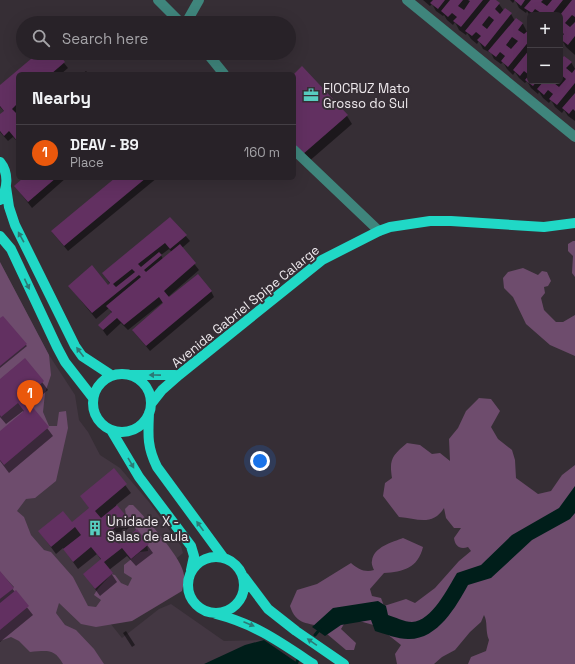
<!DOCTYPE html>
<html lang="en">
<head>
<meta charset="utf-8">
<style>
  :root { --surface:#282228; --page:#302a30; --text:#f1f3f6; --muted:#a5a4a8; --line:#443f45; --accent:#ea580c }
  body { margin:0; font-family:"Space Grotesk",sans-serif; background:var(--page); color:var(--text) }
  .controls { position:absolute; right:12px; top:12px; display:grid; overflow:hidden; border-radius:6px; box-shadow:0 4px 16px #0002 }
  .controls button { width:36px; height:36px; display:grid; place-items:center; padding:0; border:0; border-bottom:1px solid var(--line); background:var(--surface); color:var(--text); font:20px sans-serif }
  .you { position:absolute; left:260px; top:461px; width:14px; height:14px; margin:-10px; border:3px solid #fff; border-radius:50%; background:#1a73e8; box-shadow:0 0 0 6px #1a73e833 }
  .badge { display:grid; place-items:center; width:26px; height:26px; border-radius:50%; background:var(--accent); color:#fff; font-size:13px; font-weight:700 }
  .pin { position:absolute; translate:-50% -33px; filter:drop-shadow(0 1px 2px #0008) }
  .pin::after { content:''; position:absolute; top:21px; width:14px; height:12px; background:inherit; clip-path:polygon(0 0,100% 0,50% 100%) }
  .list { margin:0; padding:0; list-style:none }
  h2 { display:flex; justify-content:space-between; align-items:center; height:52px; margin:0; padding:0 16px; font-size:17px }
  h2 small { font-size:13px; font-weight:400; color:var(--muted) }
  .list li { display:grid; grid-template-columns:26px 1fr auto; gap:12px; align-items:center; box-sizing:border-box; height:56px; padding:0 16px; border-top:1px solid var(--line) }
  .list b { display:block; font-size:15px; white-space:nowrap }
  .list p { margin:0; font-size:13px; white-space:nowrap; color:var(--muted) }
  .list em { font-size:13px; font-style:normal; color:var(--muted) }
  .icon { flex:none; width:22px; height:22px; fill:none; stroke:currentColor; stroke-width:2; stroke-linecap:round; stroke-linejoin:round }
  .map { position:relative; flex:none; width:575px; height:664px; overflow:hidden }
  .search { position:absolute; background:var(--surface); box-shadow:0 4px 16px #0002; left:16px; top:16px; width:280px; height:44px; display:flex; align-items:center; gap:10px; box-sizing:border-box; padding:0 14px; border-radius:22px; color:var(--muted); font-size:15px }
  .panel { position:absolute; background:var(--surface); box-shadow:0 4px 16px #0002; left:16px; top:72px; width:280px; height:108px; border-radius:6px }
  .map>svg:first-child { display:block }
</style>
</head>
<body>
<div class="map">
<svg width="575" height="664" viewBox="0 0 575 664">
  <rect width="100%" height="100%" fill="#362e35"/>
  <path fill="#433742" d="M0 262 49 355 75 395 79 420 88 432 100 455 120 468 149 502 181 546 183 553 106 618 122 638 159 609 171 604 224 641 264 640 299 664H0Z"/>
  <path fill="#6e4c6d" d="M573 241H575V277L572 273 573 256 568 251V244Z
    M0 262 49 355 51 375 45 393 43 412 49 426H57L59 412 66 411 68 428 56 481 35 498 26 499 17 511 24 517 31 535 44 550 51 552 73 577 88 606 96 607 101 600 94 595C99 586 105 582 111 574L115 575 121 583 128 586 132 578 124 573V565L140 552 148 551 147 545 126 515 125 509 129 505H133C145 517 183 559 184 575 185 580 183 586 182 591L132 621 96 627 81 624 59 603 56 613 65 625 76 630 94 649 104 664H63C54 648 47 651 30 652L19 641 11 637 0 641V599L14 587 0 572Z
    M523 268 538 275 542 271 547 272 551 281 548 286 544 287 545 293 541 298 544 310 556 322H563L575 315V356L550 345 526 324 513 297 504 288 503 278 508 272Z
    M479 398 491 399 500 411 491 427 498 439 512 450 515 460 516 478 538 494 551 491 562 475 575 465V664H468L471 657 486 651 489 640C485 631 488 622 484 615L481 622 470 632 455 650 442 657 434 664H397L395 654 401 645 377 626 352 619 344 624 341 629 356 643 354 650H346L327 634 325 627C308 623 296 625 290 606L297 590 317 584 351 563C358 569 365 573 374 570 373 568 371 563 372 561 373 547 393 542 403 538L423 547C418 568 403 572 384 573L370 589 372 596 381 598 384 606 406 599 415 603 435 588 459 561 471 551 468 547C460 550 455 546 454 538L461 528H454L446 518 444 508C433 526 418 519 399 517L383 496 385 483 392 478C389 459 392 456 407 443L420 445 432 454 440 453 450 461 449 439 458 428 466 411Z"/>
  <path fill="#001e1a" d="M575 486V513L570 519 532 540 491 578 468 585C456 607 437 640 408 639 398 639 385 634 375 631L371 620 341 625 325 636 312 627 333 608 378 601 386 606 388 615C395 617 404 622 412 622 432 621 448 588 457 573L481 565 512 535 559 508Z
    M264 640 299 664H204L245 645Z"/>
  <path fill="#0007" fill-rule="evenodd" d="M423 0H494L499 4 504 11 511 14 515 21 516 19 523 24 527 32 530 31V81H560V55L563 59 571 62 575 69V121L568 116 564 110 562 113 555 107 551 100 549 103 543 98 539 92 538 94 531 88 527 81 525 83 519 78 515 72 513 75 507 69 503 62 501 64 494 59 491 53 483 49 479 41 477 44 471 39 467 33 466 35 459 30 455 22 453 25 447 20 444 15 443 16 436 11 432 4 430 6Z
    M510 0H575V55L566 47 562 40 560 42V15L530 16 527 11 526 13 519 8 515 0 513 3Z
    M40 53H56L68 68 61 74H18V142L13 137 8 141 0 132V115L5 112 0 107V86Z
    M302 68 347 116 352 124 307 163 294 149V76Z
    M86 71 89 74H82Z
    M24 178H66L32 208 15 186Z
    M116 178H157L68 251 52 232Z
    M170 218 190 241 182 248 199 270 168 297 169 299 211 291 214 297 150 351 133 331 164 303 163 302 128 330 121 323 107 336 99 325 112 314 109 308 96 319 69 286H108L110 284 103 273ZM169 249 172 252 163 259 161 255Z
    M0 320 27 346 0 368Z
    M25 359 48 390 30 405 53 436 9 473 0 461V433L24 413 23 411 6 424 0 417V380Z
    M114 470 131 493 116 505 131 526 115 540 119 545 137 531 153 553 136 566 127 556 109 570 117 582 100 596 84 574 101 560 97 554 78 569 63 548 56 554 39 531 72 524 90 509 81 496Z
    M0 573 33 615 0 642Z
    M126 631 135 645 132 647 123 633Z"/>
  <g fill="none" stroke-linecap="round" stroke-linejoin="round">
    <path stroke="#001e1a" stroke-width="3" d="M315 635 320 629
      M296 664 298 660"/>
  </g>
  <path fill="#623061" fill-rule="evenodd" d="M433 0H445L438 9 430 3Z
    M450 0H463L458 6 464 10 470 1 468 0H483L461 27 453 21 457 17 452 13 448 17 441 11Z
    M490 0H496L500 3 495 9 500 14 505 8 512 13 485 47 477 40 481 36 476 32 472 36 465 31ZM489 16 494 20 487 29 482 25Z
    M514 0H525L521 6Z
    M531 0H543L541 2 547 6 552 0H563L551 15H539L541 13 535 9 532 13 524 8Z
    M572 0H575V17L572 15 565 23 570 27 575 22V36L568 45 560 39 564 34 560 31V15Z
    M516 18 523 23 518 30 524 34 530 29V40L508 67 501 61 505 56 500 52 496 57 488 51ZM512 37 518 41 511 49 506 45Z
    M530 49V81H537L533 86 525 80 529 75 524 71 520 76 513 70Z
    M38 53H58L65 62 51 74H18V103L12 109 16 113 18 111V142L9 131 4 136 0 131V114L4 111 0 106V85Z
    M564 56 572 62 566 68 572 73 575 69V83L557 105 549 99 553 94 548 90 544 95 537 89 544 81H556L554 83 559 87 566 79 560 74V61Z
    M302 66 348 115 302 155 294 147V74Z
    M575 93V111L573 109 569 114 562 108Z
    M23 178H56L28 202 14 186Z
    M115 178H146L64 246 51 231Z
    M170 217 187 235 170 249 165 243 138 264 141 267 159 252 162 255 144 270 146 272 180 244 196 263 164 291 169 297 198 274 212 291 146 346 132 330 163 303 159 297 124 325 117 318 103 330 98 325 112 312 106 306 141 277 139 275 92 313 68 286 92 265 108 285 110 283 102 273ZM132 269 135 272 116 287 113 284Z
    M3 316 27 344 0 366V318Z
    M25 358 44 381 23 400 29 407 31 405 49 427 4 465 0 460V431L24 411 18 403 1 417 0 415V379Z
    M114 468 127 484 95 511 101 518 117 505 127 517 110 532 119 544 137 529 149 544 131 559 122 548 104 562 113 573 95 589 83 574 101 559 91 547 73 562 63 549 81 535 75 527 51 547 38 531 63 511 72 522 89 508 80 496Z
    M0 571 14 588 0 599Z
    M16 590 29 606 0 630V603Z"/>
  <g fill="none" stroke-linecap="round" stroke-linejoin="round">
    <path stroke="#3f857c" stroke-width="10" d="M158 0 181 23
      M407 0 575 137
      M186 23 199 0
      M207 53 224 74
      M294 150 379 231"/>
    <path stroke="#20d8c6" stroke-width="10" d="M0 162C9 173 8 189 0 200
      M6 187 9 207 15 225 75 346 82 356 111 375
      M0 236 11 249 57 347 65 362 93 398
      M93 403a29 29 0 1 1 58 0a29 29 0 1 1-58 0Z
      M131 375H179
      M151 404 162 390 179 375 322 260 379 231 390 227 430 221H451L544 227 575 223
      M149 413C148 435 147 447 157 467L223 557
      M111 430 139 477 191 546 194 556 191 570
      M188 585a28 28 0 1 1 56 0a28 28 0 1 1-56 0Z
      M244 577 268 609 296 631 344 664
      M216 614C255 624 280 642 313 664"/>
  </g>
  <defs><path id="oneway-solid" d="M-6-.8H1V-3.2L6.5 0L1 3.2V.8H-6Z"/></defs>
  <g fill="#2c7a76">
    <use href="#oneway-solid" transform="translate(21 237) rotate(-119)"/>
    <use href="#oneway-solid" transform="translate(27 284) rotate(65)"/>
    <use href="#oneway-solid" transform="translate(80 352) rotate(-127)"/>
    <use href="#oneway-solid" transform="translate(155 375) rotate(-179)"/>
    <use href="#oneway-solid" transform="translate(131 463) rotate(60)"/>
    <use href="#oneway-solid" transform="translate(200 526) rotate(-126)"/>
    <use href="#oneway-solid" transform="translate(249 624) rotate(23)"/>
    <use href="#oneway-solid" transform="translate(312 642) rotate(-145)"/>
  </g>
  <defs>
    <g id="office-bare" transform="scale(1.2)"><path d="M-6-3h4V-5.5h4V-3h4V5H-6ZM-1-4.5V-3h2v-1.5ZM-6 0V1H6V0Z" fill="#58cec0" stroke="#362e35" stroke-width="2.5" paint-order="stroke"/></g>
    <g id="building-bare" transform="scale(1.2)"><path d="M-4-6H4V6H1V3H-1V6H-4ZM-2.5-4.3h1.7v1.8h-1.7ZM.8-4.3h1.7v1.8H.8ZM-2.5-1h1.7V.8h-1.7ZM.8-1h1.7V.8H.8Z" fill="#58cec0" stroke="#362e35" stroke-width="2.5" paint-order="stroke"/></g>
  </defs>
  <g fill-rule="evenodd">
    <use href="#office-bare" x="311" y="95"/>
    <use href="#building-bare" x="95" y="528"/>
  </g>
  <g text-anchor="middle" stroke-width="4" stroke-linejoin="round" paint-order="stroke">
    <g font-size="13" fill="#eee9ed" stroke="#362e35" text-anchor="start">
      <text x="323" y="93">FIOCRUZ Mato<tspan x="323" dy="15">Grosso do Sul</tspan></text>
      <text x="107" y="526">Unidade X -<tspan x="107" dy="15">Salas de aula</tspan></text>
    </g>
    <g font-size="13" fill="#eee9ed" stroke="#362e35">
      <text transform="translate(245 306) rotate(-39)" y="5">Avenida Gabriel Spipe Calarge</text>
    </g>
  </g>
</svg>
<div class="controls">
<button>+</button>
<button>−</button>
</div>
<div class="you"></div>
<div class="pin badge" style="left:30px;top:413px">1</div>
<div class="search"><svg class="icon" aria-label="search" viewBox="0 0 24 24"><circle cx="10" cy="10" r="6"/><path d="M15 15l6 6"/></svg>Search here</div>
<section class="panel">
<h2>Nearby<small></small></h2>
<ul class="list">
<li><span class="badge">1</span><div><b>DEAV - B9</b><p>Place</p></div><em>160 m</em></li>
</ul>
</section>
</div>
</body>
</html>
